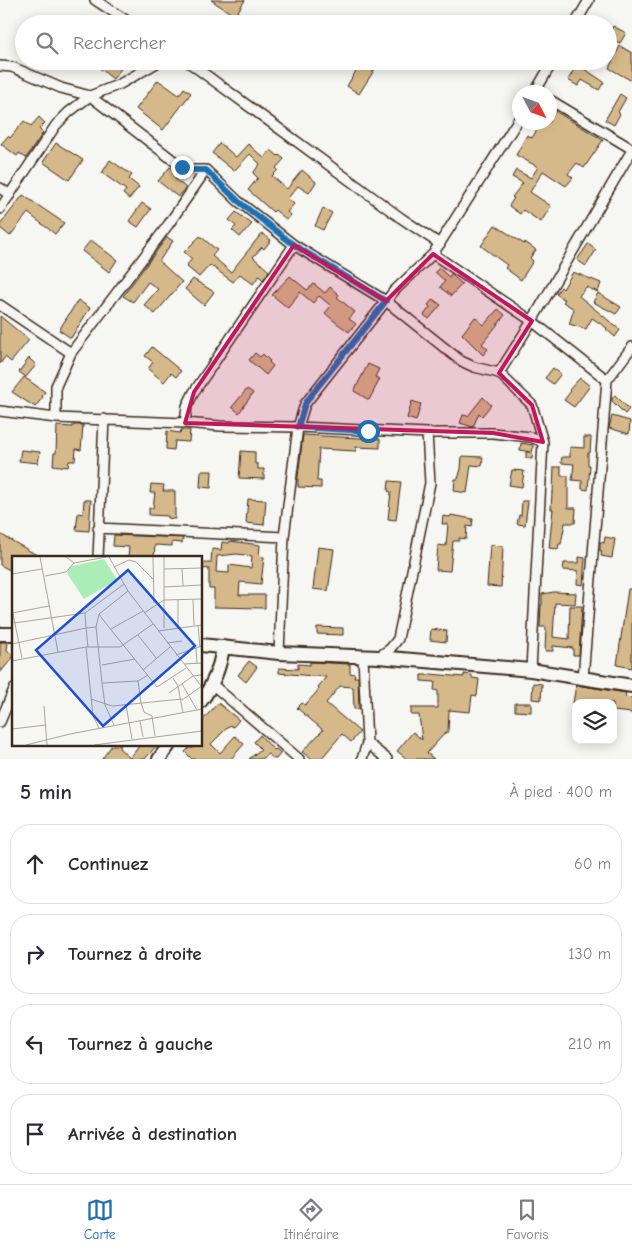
<!DOCTYPE html>
<html lang="fr">
<head>
<meta charset="utf-8">
<style>
	:root { --surface:#fff; --page:#f2f2f3; --text:#2b2b33; --muted:#7c7c81; --line:#e1e1e2; --accent:#1f6fb2 }
	body { margin:0; font-family:"Comic Neue",sans-serif; background:var(--page); color:var(--text) }
	.controls { position:absolute; right:15px; bottom:15px; display:grid; overflow:hidden; border-radius:10px; box-shadow:0 2px 12px #0003 }
	.controls button { width:45px; height:45px; display:grid; place-items:center; padding:0; border:0; border-bottom:1px solid var(--line); background:var(--surface); color:var(--text); font:25px sans-serif }
	.compass { position:absolute; left:512px; top:85px; width:45px; height:45px; border-radius:50%; background:var(--surface); box-shadow:0 2px 12px #0003; rotate:131deg }
	.stop { position:absolute; width:15px; height:15px; margin:-11px; border:4px solid #1f6fb2; border-radius:50%; background:#fff }
	.stop.end { background:#1f6fb2; border-color:#fff; box-shadow:0 1px 5px #0008 }
	.list { margin:0; padding:0; list-style:none }
	h2 { display:flex; justify-content:space-between; align-items:center; height:65px; margin:0; padding:0 20px; font-size:21px }
	h2 small { font-size:16px; font-weight:400; color:var(--muted) }
	.list li { display:grid; grid-template-columns:32px 1fr auto; gap:15px; align-items:center; box-sizing:border-box; height:80px; margin:0 10px 10px; padding:0 10px; border:1px solid var(--line); border-radius:20px }
	.list b { display:block; font-size:19px; white-space:nowrap }
	.list em { font-size:16px; font-style:normal; color:var(--muted) }
	.icon { flex:none; width:28px; height:28px; fill:none; stroke:currentColor; stroke-width:2; stroke-linecap:round; stroke-linejoin:round }
	.map { position:relative; flex:none; width:632px; height:759px; overflow:hidden }
	.search { position:absolute; background:var(--surface); box-shadow:0 2px 12px #0003; left:15px; right:15px; top:15px; height:55px; display:flex; align-items:center; gap:12px; box-sizing:border-box; padding:0 18px; border-radius:28px; color:var(--muted); font-size:19px }
	.sheet { height:425px; background:var(--surface) }
	nav { display:flex; justify-content:space-around; align-items:center; box-sizing:border-box; height:70px; border-top:1px solid var(--line); background:var(--surface); font-size:14px; color:var(--muted) }
	nav a { display:grid; justify-items:center; gap:2px }
	nav .on { color:var(--accent) }
	.map>svg:first-child { display:block }
</style>
</head>
<body>
<div class="map">
<svg width="632" height="759" viewBox="0 0 632 759">
	<rect width="100%" height="100%" fill="#f6f6f2"/>
	<filter id="ink" filterUnits="userSpaceOnUse"><feTurbulence type="fractalNoise" baseFrequency=".02" numOctaves="2"/><feDisplacementMap in="SourceGraphic" scale="10" xChannelSelector="R" yChannelSelector="G"/><feConvolveMatrix kernelMatrix="1 2 1 2 8 2 1 2 1" color-interpolation-filters="sRGB"/></filter>
	<g filter="url(#ink)">
		<!-- building -->
		<path fill="#d6b98a" stroke="#3b2a1e" fill-rule="evenodd" d="M211,0H245L235,16Z
			M613,26L626,33L620,43L608,37Z
			M620,46L632,53V81L609,68Z
			M102,61H127L113,79L97,66Z
			M362,61H380L359,94L347,86Z
			M577,64L604,82L599,90L582,80L578,86L568,80Z
			M158,80L179,95L184,88L191,93L163,130L136,109Z
			M620,94L626,98L618,112L620,114L614,125L605,120Z
			M550,108L603,140L584,168L577,163L568,174L573,178L566,186L543,171L530,192L551,206L541,222L523,210L520,214L509,206L514,198L512,197L523,183L512,177L516,170L531,178L538,167L516,155L527,135L532,138L542,122H550Z
			M39,117L45,123L39,129L43,133L26,158L19,153L17,156L1,144L8,136L10,138L24,121L31,126Z
			M56,143L83,160L69,180L43,162Z
			M220,143L236,157L248,144L264,158L271,150L278,156L279,155L284,159L276,168L278,170L272,176L287,189L302,170L316,182L309,193L298,186L288,198L294,204L287,212L291,215L287,220L275,210L273,212L248,190L258,178L253,173L260,164L250,154L234,171L212,153Z
			M110,160L132,175L129,179L139,187L129,199L123,194L126,190L102,173Z
			M170,167L180,175L175,179L186,188L178,197L158,181Z
			M23,195L64,223L55,234L28,213L10,236L0,228V225Z
			M142,203L151,209L138,227L129,221Z
			M323,208L332,213L323,230L315,226Z
			M236,212L252,224L240,237L232,230L236,226L229,220Z
			M495,225L524,244L525,242L536,250L530,258L533,261L521,280L505,268L507,265L481,246Z
			M262,233L271,240L264,249L262,247L253,257L269,271L263,280L259,276L253,284L240,274L233,282L210,265L199,277L186,266L192,259L184,252L200,236L217,250L212,256L231,272Z
			M167,237L173,241L159,261L182,282L155,314L144,305L158,289L148,282L133,302L123,296Z
			M91,240L117,260L109,272L82,251Z
			M588,244L596,250L586,266L577,260Z
			M439,268L449,277L451,274L462,284L451,296L440,287L445,281L435,272Z
			M573,272L601,283L598,292L586,287L579,296L620,330L615,337L606,329L607,328L592,318L586,329L569,324L574,309L563,302L565,300L556,294L561,287L563,289Z
			M290,276L307,290L314,284L325,293L330,287L339,295L337,297L355,312L349,319L356,324L349,332L334,321L325,313L331,306L319,296L313,303L300,292L288,308L272,295Z
			M193,279L214,292L204,305L185,289Z
			M598,293L621,307L616,314L593,302Z
			M433,299L441,305L429,319L424,315L430,307L428,305Z
			M78,300L90,308L71,338L59,330Z
			M498,309L505,315L482,344L488,349L483,355L462,334L475,317L484,325Z
			M0,316L29,340L11,362L5,357L0,364Z
			M152,347L181,371L176,377L171,373L164,382L148,369L153,362L145,356Z
			M255,353L260,357L263,354L270,361L269,362L273,366L266,375L249,360Z
			M29,358L36,365L26,377L19,372Z
			M368,364L379,369L375,377L380,379L369,400L354,391Z
			M553,368L561,374L553,384L545,378Z
			M24,377L45,392L42,396L43,397L35,407L12,392Z
			M580,378L590,386L574,407L564,400L571,391L569,390Z
			M247,389L253,393L239,413L232,407Z
			M615,395L629,409L625,414L612,401V398Z
			M483,397L491,405L482,416L479,413L473,427L460,423L463,415L468,416Z
			M412,401L421,404L416,421L407,418Z
			M612,416L630,421L629,434L609,428Z
			M73,425H83L81,450L76,449L75,461H69L68,467L53,465L54,453H56L57,426L73,427Z
			M181,430H190L189,442L175,441L174,450L166,449L167,431L180,433Z
			M303,435L380,439V448L356,447V451L319,449L317,481H321V488L298,487V477Z
			M584,437H591L590,453H588V465H590L588,490L582,489V481L572,480L574,464L561,463L562,457H570V447L584,448Z
			M521,443L533,445L532,459L526,458V452H530L520,450Z
			M21,450L40,452L38,463L19,461Z
			M241,451L255,452V464H258V469H264V479L239,478Z
			M462,456L483,457L482,466L471,465L467,493L454,491L455,479H458L461,469Z
			M554,467H561V476H568V508H576L575,523H565L561,544H559L558,549L549,548L553,509H551L552,493H553Z
			M512,470L524,471L522,487L509,485Z
			M201,471H212L211,488L200,487Z
			M389,481L401,482L396,520L388,519L391,492L388,491Z
			M151,484L164,485L163,491H175V519L168,518V516L149,515V508H153L155,493H150Z
			M248,499L266,500L264,525L246,523Z
			M84,500H91L89,531L76,530L78,513L83,514Z
			M522,501H528L525,525L517,524L519,515L521,516Z
			M451,515L473,519L472,527L467,526L466,539L459,538V541H453L450,571L436,570L438,545L446,546L448,524H442L443,516L450,517Z
			M0,534L42,558H14V572L0,565Z
			M114,535L183,538L182,543L172,542V546L155,545L154,558H128L129,547L113,546Z
			M605,537L615,539L612,558L601,556L602,551H600V542L604,543Z
			M230,541L260,545L259,556L264,557L261,584L240,582L239,595H265V608L214,607V589H209V569L201,568V563H211L212,549L221,550L222,542L229,543ZM237,554L252,556L251,568L229,565V573L216,572L217,556Z
			M490,545L503,546L501,587L487,586Z
			M318,547L334,549L328,591L313,589Z
			M579,557L585,558L583,585L577,584L578,571L563,570L564,563H579Z
			M628,589H632V668L617,665Z
			M554,592L576,593L575,604L555,603L553,637L569,639L570,606H582L579,655H573V648L553,646V651H545L546,627H540L541,605H542V594Z
			M317,627L343,628V635L317,634Z
			M431,629L447,631L446,642L430,640Z
			M0,642H8L7,650L14,656L0,673Z
			M249,661L257,667L246,682L238,675Z
			M310,662L350,664V673L355,674L354,677H358L359,709H354L353,687L340,686L326,703L360,732L351,742L342,734L321,759H311L302,752L323,730L297,708L302,703L305,705L316,693L319,688L318,687L326,677L279,673V668L298,669V664L310,665Z
			M430,674L464,677V674L472,675V678L479,679L477,696L472,695L470,712L449,710L448,732H446L427,753L434,759H407L397,751L407,739L413,732L422,740L419,715H411V708H438V691L434,690L435,682L421,681V675H430Z
			M533,683L542,684L541,700L532,699Z
			M576,685L626,693L625,697L632,698V713L613,711V703H573Z
			M218,703L239,720L233,727L230,725L211,744L220,753L235,736L244,744L231,759H192L185,752L190,747L192,749L195,745H201V722Z
			M515,703H531V712L515,711Z
			M260,735L274,750L276,749L281,753L276,759H274L268,754L262,759H249L261,749L254,742Z
			M112,745H121L119,748L130,758L140,745H157L145,759H102Z"/>
		<g fill="none" stroke-linecap="round" stroke-linejoin="round">
			<defs>
				<path id="street" d="M95,0L132,24
					M575,24L589,0
					M187,61L401,218L440,244
					M0,66L12,67L61,88L90,96L182,167L189,170H206L238,201L294,245L386,301L461,361L474,367L499,373L532,405L543,442
					M535,92L553,61
					M550,100L632,149
					M0,188L10,195
					M0,209L56,125L69,112L90,96L120,84L160,61
					M433,254L532,321L499,373
					M0,305L71,353
					M607,380L532,321L632,150
					M0,411L56,418L185,423L220,426L298,427L427,433H493L531,437L543,442L531,670
					M56,418V386L71,353L168,225L206,170
					M185,423L187,406L194,392L294,245
					M98,528L284,537
					M98,558L104,419
					M279,653L284,537L298,427L305,404L394,291L433,254L520,117
					M378,657L390,649L398,639L430,483L427,433
					M583,678L607,380L632,347
					M213,685L299,759
					M0,722L14,689
					M367,743L387,759
					M362,759L367,743L363,657"/>
				<path id="secondary" d="M0,634H14
					M201,645L279,653L378,657L531,670L632,686
					M201,701C214,684 220,668 223,647
					M159,759L169,745"/>
			</defs>
			<!-- street casing -->
			<use href="#street" stroke="#3b2a1e" stroke-width="12"/>
			<!-- secondary casing -->
			<use href="#secondary" stroke="#3b2a1e" stroke-width="16"/>
			<!-- street -->
			<use href="#street" stroke="#f6f6f2" stroke-width="9"/>
			<!-- secondary -->
			<use href="#secondary" stroke="#f6f6f2" stroke-width="12"/>
		</g>
	</g>
	<g fill="none" stroke-linecap="round" stroke-linejoin="round" filter="url(#ink)">
		<!-- route -->
		<path stroke="#1f6fb2" stroke-width="6" d="M182,167L189,170H206L238,201L294,245L386,301L309,398L305,404L298,427L368,431"/>
	</g>
	<!-- marked area -->
	<path fill="#c2185b" fill-opacity="0.2" stroke="#c2185b" stroke-width="4" stroke-linejoin="round" d="M294,245L386,301L433,254L532,321L499,373L532,405L543,442L493,433L185,423L194,392Z"/>
	<!-- overview -->
	<g transform="translate(12 556)">
		<rect width="190" height="190" fill="#f6f6f2"/>
		<path d="M92,3L105,24L72,43L55,17L57,11Z" fill="#aaedb7"/>
		<path fill="none" stroke="#aba49d" stroke-width="1" d="M28,1L46,96M54,1L62,7L94,1M97,1L116,35L190,131M141,1L142,47M102,11L117,4L124,6L141,23M170,12L171,30M152,13L190,12M0,18L30,13M33,20L54,16L62,7M152,31L190,29M116,35L87,58L92,65L145,131L174,112M181,44L182,69M0,53L10,102M0,57L37,50M132,57L152,44L190,43M87,58L84,71L90,127L93,149L102,169M2,67L73,57L112,28M186,69L188,91M166,71V44M152,72V1M99,73L131,55M146,75L190,69M126,79L145,103M155,87L170,85M0,88L74,72L73,57M74,91L81,160L87,172M76,91L74,72L84,71M184,92L185,108M164,99L190,90M0,105L74,91H108L141,68M172,108L190,107M90,109L123,103M131,114L158,91M161,122L166,130L171,157M126,125L129,147L132,156L140,160L143,180M90,127L126,125L136,119M170,128L185,154M157,137L181,120L190,119M79,143L100,150L170,143M170,144L190,130M114,149L120,183M32,150L35,189M128,165L131,181M0,173L34,169M14,189L58,178L190,153M82,189L190,175"/>
		<path fill="#1d4ed8" fill-opacity="0.15" stroke="#1d4ed8" stroke-width="2.5" d="M116,14L183,90L91,170L24,94Z"/>
		<rect width="190" height="190" fill="none" stroke="#3b2a1e" stroke-width="2.5"/>
	</g>
</svg>
<div class="controls">
<button><svg class="icon" aria-label="layers" viewBox="0 0 24 24"><path d="M12 4l9 5-9 5-9-5zM3 14l9 5 9-5"/></svg></button>
</div>
<svg class="compass" viewBox="-18 -18 36 36"><path d="M0-13l5 13h-10z" fill="#e53935"/><path d="M0 13l5-13h-10z" fill="#7c7c81"/></svg>
<div class="stop" style="left:368px;top:431px"></div>
<div class="stop end" style="left:182px;top:167px"></div>
<div class="search"><svg class="icon" aria-label="search" viewBox="0 0 24 24"><circle cx="10" cy="10" r="6"/><path d="M15 15l6 6"/></svg>Rechercher</div>
</div>
<section class="sheet">
<h2>5 min<small>À pied · 400 m</small></h2>
<ul class="list">
<li><svg class="icon" aria-label="ahead" viewBox="0 0 24 24"><path d="M12 20V5M6 11l6-6 6 6"/></svg><div><b>Continuez</b></div><em>60 m</em></li>
<li><svg class="icon" aria-label="right" viewBox="0 0 24 24"><path d="M7 20v-9h11M14 6l5 5-5 5"/></svg><div><b>Tournez à droite</b></div><em>130 m</em></li>
<li><svg class="icon" aria-label="left" viewBox="0 0 24 24"><path d="M17 20v-9H6M10 6l-5 5 5 5"/></svg><div><b>Tournez à gauche</b></div><em>210 m</em></li>
<li><svg class="icon" aria-label="arrive" viewBox="0 0 24 24"><path d="M6 21V4h12l-3 4 3 4H6"/></svg><div><b>Arrivée à destination</b></div></li>
</ul>
</section>
<nav>
<a class="on"><svg class="icon" aria-label="map" viewBox="0 0 24 24"><path d="M3 6l6-2 6 2 6-2v14l-6 2-6-2-6 2zM9 4v14M15 6v14"/></svg>Carte</a>
<a><svg class="icon" aria-label="directions" viewBox="0 0 24 24"><path d="M12 3l9 9-9 9-9-9zM9 14v-3h6M13 9l2 2-2 2"/></svg>Itinéraire</a>
<a><svg class="icon" aria-label="saved" viewBox="0 0 24 24"><path d="M7 4h10v16l-5-4-5 4z"/></svg>Favoris</a>
</nav>
</body>
</html>
